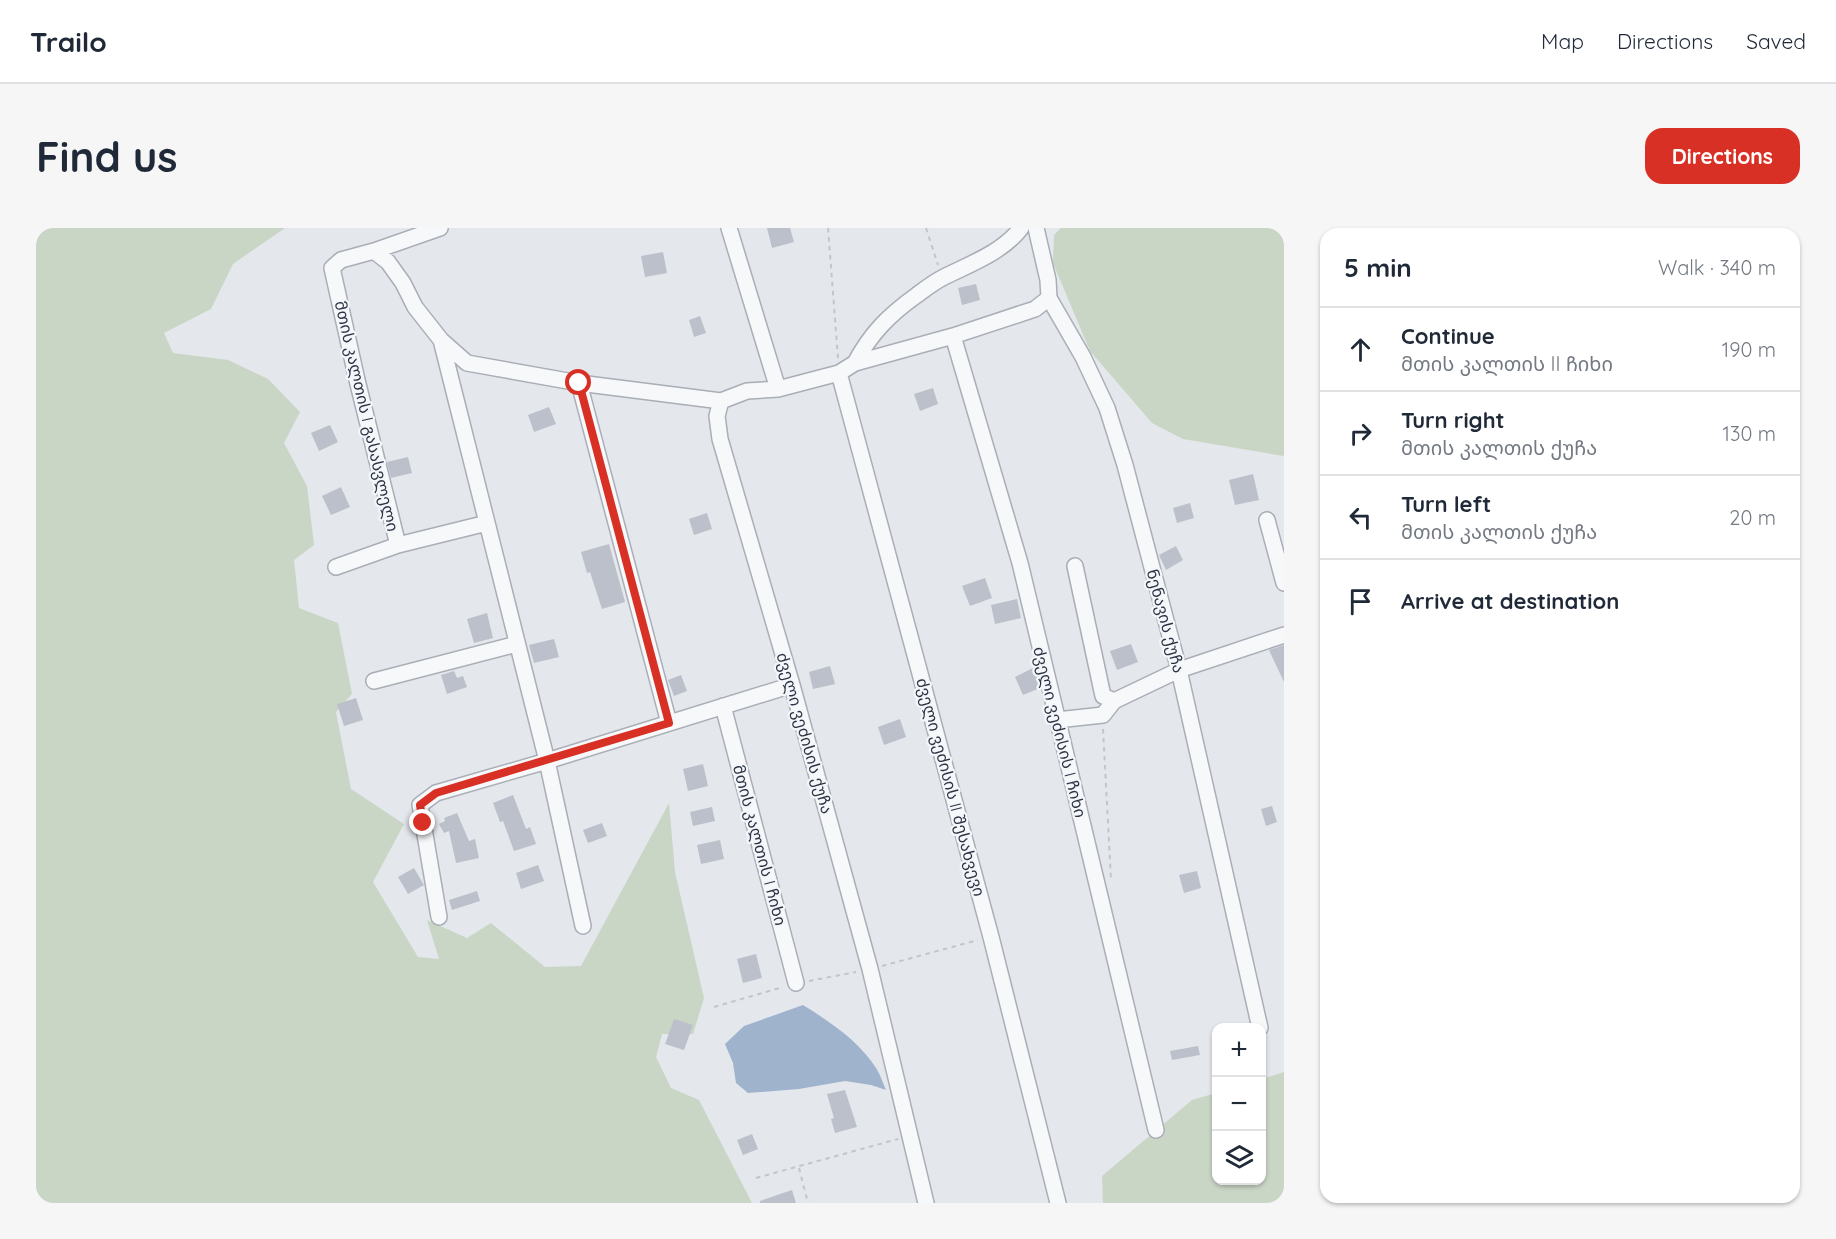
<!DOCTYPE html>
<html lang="en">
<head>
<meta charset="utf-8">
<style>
	:root { --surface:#fff; --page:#f6f6f7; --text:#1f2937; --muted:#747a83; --line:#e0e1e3; --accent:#d93025 }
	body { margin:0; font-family:Quicksand,"Noto Sans Georgian",sans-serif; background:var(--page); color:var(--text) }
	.controls { position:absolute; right:18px; bottom:18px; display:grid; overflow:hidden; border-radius:12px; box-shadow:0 2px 4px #0004 }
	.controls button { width:54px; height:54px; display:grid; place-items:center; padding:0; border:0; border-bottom:2px solid var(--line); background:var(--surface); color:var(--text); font:30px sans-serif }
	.stop { position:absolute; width:18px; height:18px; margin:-14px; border:4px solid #d93025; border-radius:50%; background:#fff }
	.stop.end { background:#d93025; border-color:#fff; box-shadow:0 2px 6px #0008 }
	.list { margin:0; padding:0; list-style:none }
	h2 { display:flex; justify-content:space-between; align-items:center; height:78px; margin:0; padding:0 24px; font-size:26px }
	h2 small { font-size:20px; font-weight:400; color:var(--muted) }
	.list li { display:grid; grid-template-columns:39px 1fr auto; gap:18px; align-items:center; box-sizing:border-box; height:84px; padding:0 24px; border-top:2px solid var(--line) }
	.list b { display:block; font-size:22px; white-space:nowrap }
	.list p { margin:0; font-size:20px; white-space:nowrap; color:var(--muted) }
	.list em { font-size:20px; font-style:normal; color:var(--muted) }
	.icon { flex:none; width:33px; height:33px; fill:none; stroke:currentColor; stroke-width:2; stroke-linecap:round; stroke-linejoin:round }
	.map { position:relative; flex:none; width:1248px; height:975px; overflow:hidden; border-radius:18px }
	header { display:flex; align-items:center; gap:36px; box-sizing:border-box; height:84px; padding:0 30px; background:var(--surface); border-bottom:2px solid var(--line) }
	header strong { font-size:28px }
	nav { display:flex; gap:33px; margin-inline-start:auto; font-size:21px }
	.intro { display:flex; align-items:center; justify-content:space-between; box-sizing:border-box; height:144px; padding:0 36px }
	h1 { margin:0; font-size:42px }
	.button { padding:15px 27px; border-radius:18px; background:var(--accent); color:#fff; font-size:21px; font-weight:700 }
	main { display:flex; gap:36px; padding:0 36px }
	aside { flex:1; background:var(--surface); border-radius:18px; box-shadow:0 2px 4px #0004 }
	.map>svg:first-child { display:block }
</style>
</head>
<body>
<header>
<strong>Trailo</strong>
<nav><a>Map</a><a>Directions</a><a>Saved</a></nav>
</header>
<div class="intro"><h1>Find us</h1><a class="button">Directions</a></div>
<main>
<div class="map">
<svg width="1248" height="975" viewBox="0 0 1248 975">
	<rect width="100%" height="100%" fill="#e4e7ec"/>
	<!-- green -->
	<path fill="#c9d6c5" d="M0,0H249L197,36L175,81L128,105L137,125L192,132L232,151L264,184L248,215L271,258L278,317L258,332L263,380L302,395L316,466L300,484L315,561L368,596L337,654L382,729L403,731L391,692L431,710L455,695L509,739L545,738L633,575L639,644L668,770L657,806H626L620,829L635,860L663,872L716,975H0Z
		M1025,0H1248V228L1147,211L1116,195L1054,123L1017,35L1018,7Z
		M1248,844V975H1067L1066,948L1156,872L1180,865V952H1226V851Z"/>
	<!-- water -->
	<path fill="#9fb4cc" d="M767,777C794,794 823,813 840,840C844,846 847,855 850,862L835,857L809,853L763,861L712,865L700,855L697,835L689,816L708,798Z"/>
	<!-- building -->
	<path fill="#bbc0ca" d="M731,0H754L758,14L736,20Z
		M627,24L631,45L609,49L605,28Z
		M940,56L944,72L926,77L922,60Z
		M664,88L670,105L658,109L653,92Z
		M897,160L902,176L884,183L878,166Z
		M513,179L520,196L498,204L492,187Z
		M294,197L302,214L283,223L275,205Z
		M372,229L376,245L355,250L351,234Z
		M1217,246L1223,272L1199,277L1193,252Z
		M305,259L314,279L295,287L286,268Z
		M1154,275L1158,290L1141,295L1137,280Z
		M671,285L676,301L658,307L653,291Z
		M573,316L589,374L566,381L554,344L551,345L545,324Z
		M1140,318L1147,332L1130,342L1123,327Z
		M949,350L956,370L934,378L926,358Z
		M981,371L985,390L959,396L955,377Z
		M451,385L457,410L438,415L431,391Z
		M518,411L523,429L498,435L493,417Z
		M1095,416L1102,434L1081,442L1074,423Z
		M1248,417V454L1233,422Z
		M794,438L799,456L777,461L773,444Z
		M999,439L1004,460L987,467L979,449Z
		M418,443L421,450L427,448L431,459L411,466L405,447Z
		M645,447L651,463L638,468L632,452Z
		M320,470L327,492L308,498L301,476Z
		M864,491L870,509L848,517L842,499Z
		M667,536L672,558L652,563L647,541Z
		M477,567L490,601L494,599L500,616L478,623L467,593L464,594L457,575Z
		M1236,578L1241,594L1230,598L1225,581Z
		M676,579L679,593L657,598L654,584Z
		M421,585L433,613L439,611L443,630L420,635L413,603L408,605L403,596L409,593L408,590Z
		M566,595L571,608L552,615L547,602Z
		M684,612L688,631L665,636L661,617Z
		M502,637L508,653L485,661L480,645Z
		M378,640L388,657L372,666L362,649Z
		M1161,643L1165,660L1148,665L1143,647Z
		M441,663L444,673L416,682L413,672Z
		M720,726L726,750L707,755L701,731Z
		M638,791L657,797L648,822L629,816Z
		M1162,818L1164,827L1136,832L1134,823Z
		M809,862L821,899L799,905L795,891L798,890L791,866Z
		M716,906L722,921L707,927L701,912Z
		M756,962L760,975H724V973Z"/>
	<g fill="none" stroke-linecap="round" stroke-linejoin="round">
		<defs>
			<path id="minor" d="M693,0L742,161
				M1000,0L1012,52L1013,70L1047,129L1071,180L1089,237L1143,442L1224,800
				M338,23L404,0
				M917,108L984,335L1120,902
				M405,112L511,533L547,698
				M819,135C835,105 853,87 881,67C889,61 898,54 908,49C934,36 967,24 985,0
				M803,145L955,709L1022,975
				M543,155L633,495
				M1231,292L1248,355
				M362,317L321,152L296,40L305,32L338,23L352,34L367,55L379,79L405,112L431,135L543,155L685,173
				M1039,338L1067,468L1078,473
				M300,339L362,317L451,295
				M338,453L481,416
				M687,478L760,755
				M1021,492L1067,487L1078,473L1143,442L1248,407
				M403,689L384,577L400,565L511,533L756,457
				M890,975L834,741L756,457L684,211L681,188L685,173L711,163L742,161L803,145L819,135L917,108L999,81L1013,70"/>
		</defs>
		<!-- minor casing -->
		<use href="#minor" stroke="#a9aeb7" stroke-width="18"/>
		<!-- path -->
		<path stroke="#c2c5cb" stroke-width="2" stroke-dasharray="4.5 4.5" stroke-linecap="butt" d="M792,0L802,130
			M890,0L902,37
			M1067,501L1075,651
			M846,738L942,712
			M773,753L820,744
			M678,779L747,759
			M763,940L772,975
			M720,950L862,911"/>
		<!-- minor -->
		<use href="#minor" stroke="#f7f8fa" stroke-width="15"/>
	</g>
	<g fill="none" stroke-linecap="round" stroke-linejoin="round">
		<!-- route -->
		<path stroke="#d93025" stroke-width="8" d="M387,595L384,577L400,565L633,495L543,155"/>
	</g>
	<g text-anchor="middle" stroke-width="4.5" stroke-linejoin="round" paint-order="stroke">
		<!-- street labels -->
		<g font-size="16" fill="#2b3445" stroke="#f4f6f9">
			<text transform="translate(331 188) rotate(77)" y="6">მთის კალთის I გასასვლელი</text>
			<text transform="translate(1130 393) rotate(75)" y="6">ნენავის ქუჩა</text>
			<text transform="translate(1024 504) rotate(76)" y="6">ძველი ვეძისის I ჩიხი</text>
			<text transform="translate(769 505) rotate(74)" y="6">ძველი ვეძისის ქუჩა</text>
			<text transform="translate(915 559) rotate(75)" y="6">ძველი ვეძისის II შესახვევი</text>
			<text transform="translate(724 617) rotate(75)" y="6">მთის კალთის I ჩიხი</text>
		</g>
	</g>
</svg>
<div class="controls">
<button>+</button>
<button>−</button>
<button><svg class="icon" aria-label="layers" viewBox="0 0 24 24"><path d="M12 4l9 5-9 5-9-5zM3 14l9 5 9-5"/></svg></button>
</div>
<div class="stop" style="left:543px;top:155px"></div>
<div class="stop end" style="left:387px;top:595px"></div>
</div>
<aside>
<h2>5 min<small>Walk · 340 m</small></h2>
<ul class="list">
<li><svg class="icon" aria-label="ahead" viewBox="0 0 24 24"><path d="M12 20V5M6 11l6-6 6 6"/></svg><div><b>Continue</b><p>მთის კალთის II ჩიხი</p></div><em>190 m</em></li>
<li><svg class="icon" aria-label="right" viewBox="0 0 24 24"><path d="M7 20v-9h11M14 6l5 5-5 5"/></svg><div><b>Turn right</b><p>მთის კალთის ქუჩა</p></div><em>130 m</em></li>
<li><svg class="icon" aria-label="left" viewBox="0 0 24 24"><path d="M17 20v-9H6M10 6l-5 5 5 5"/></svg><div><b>Turn left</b><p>მთის კალთის ქუჩა</p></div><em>20 m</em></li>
<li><svg class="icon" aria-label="arrive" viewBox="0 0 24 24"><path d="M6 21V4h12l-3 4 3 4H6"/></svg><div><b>Arrive at destination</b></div></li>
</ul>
</aside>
</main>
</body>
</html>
